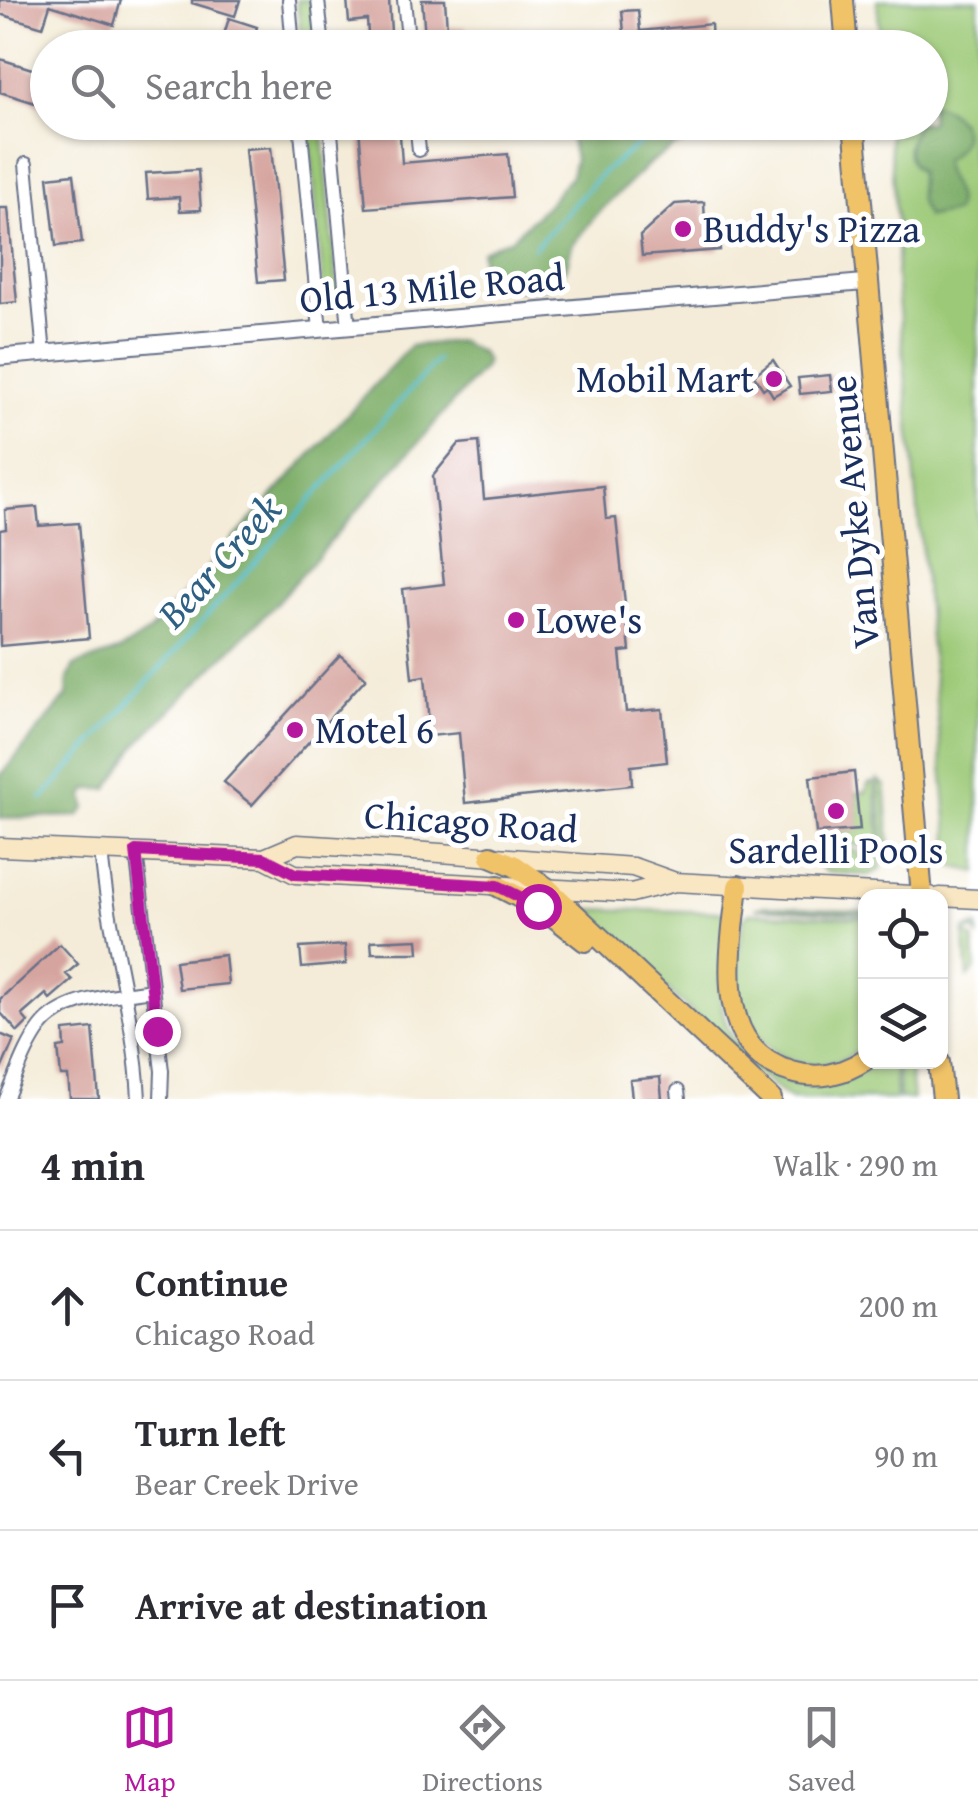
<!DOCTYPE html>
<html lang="en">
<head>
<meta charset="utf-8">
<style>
	:root { --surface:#fff; --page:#f2f2f3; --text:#2b2b33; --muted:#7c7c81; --line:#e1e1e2; --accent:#b5179e }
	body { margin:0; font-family:"Gentium Book Plus",serif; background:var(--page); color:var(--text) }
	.controls { position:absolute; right:30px; bottom:30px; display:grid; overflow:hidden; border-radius:20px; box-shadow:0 2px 8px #0004 }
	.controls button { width:90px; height:90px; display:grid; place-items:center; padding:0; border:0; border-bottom:2px solid var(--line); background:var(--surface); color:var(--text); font:50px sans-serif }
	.stop { position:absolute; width:30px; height:30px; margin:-22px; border:8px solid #b5179e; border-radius:50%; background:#fff }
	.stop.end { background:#b5179e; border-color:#fff; box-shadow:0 2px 10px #0008 }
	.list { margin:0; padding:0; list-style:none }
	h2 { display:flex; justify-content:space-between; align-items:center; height:130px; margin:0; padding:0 40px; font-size:42px }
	h2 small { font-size:32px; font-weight:400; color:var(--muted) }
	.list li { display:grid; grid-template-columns:65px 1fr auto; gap:30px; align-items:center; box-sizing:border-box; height:150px; padding:0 40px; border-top:2px solid var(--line) }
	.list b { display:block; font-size:38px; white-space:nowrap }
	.list p { margin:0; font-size:32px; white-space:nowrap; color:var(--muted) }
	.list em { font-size:32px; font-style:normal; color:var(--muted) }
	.icon { flex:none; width:55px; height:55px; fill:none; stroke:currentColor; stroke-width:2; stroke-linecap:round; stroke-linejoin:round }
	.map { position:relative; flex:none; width:978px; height:1099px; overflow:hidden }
	.search { position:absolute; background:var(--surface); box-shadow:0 2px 8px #0004; left:30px; right:30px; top:30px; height:110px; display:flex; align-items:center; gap:25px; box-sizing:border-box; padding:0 35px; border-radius:55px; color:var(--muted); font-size:38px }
	.sheet { height:580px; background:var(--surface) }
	nav { display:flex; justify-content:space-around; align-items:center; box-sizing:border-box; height:140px; border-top:2px solid var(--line); background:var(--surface); font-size:28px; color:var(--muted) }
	nav a { display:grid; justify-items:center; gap:5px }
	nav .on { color:var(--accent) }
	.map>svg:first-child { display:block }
</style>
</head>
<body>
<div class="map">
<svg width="978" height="1099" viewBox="0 0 978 1099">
	<rect width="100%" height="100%" fill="#fff"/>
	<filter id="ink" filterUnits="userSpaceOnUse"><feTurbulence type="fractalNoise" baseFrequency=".01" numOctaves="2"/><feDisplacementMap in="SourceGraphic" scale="20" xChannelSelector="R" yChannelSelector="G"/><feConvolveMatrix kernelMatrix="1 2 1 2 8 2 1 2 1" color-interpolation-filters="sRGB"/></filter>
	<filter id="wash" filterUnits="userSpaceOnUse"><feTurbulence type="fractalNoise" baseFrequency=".0048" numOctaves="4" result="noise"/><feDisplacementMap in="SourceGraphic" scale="40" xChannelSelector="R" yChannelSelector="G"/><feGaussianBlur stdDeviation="2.25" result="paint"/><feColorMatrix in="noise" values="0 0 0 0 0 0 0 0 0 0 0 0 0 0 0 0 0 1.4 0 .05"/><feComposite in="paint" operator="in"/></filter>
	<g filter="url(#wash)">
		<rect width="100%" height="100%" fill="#f4ecd8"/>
		<!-- green -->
		<path fill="#9cc977" stroke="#5c7c6a" stroke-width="2.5" d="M297,0H311L315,47H302Z
			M877,0H978V100L970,139L976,194L978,300V872L954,867L951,861L896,277L898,242L888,123L930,122V48L881,47Z
			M313,131H319L323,136L338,296L332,303L324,297L310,137Z
			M878,780L885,785L890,845L884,846Z
			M875,782L881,846L818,844L817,833L859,829L856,793L866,792L868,784Z
			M865,848L881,849V870L868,875L826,872L819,865L817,850L858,851V856H864Z
			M765,906L865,912V915L755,908Z
			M582,909L726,912C724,943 718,975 722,1006C727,1053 775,1089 822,1086C849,1084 868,1062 894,1062L896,1099H790L756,1073Z
			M749,913L865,918V1046C811,1090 741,1050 737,983C736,963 741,940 743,920Z
			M978,926V936L973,929L966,935L973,939L976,969L968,977L964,930Z
			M897,1062H909L913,1099H899Z"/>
		<!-- forest -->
		<path fill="#7dad68" stroke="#4c6e63" stroke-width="2.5" d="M931,103C963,112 978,139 944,160C942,181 963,189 955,212L927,217L919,200V172C900,156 909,141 917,123L930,122Z
			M577,122H779V123L717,131L676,146L650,163L598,213L572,245L566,269L558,281L547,287L515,290L510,277L492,273L481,265L482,251L512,238L547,205L571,175L575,159L569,133Z
			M458,341L481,353L486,361L484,367L270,610L138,743L108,789H88L84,795L86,808L79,816L0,818V776L67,696L68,678L74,666L121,650L149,632L410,346Z"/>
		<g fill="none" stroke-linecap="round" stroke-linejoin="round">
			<!-- stream -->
			<path stroke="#4fbcc9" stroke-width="4" d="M534,248L603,172L667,122
				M42,799L437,360"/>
		</g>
		<g id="blocks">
			<!-- building -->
			<path fill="#d6a49f" d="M0,0H121L114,25L50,5L43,27L0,14Z
				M192,0H240L235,16L192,3Z
				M347,0H389L392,48H369L367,20L349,22Z
				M422,0H445L447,28L466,27L468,48H426Z
				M638,10L640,31L711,24L712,48H565L564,40L624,33L622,11Z
				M229,18L257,27L251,48H220Z
				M0,59L48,74V107L0,92Z
				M376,122H399L402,163L508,154L512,197L366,208L359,128L376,127Z
				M432,122H475V135L433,138Z
				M271,147L284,280L258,282L245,149Z
				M198,170L201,210L180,211L179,197L148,199L146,173Z
				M74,174L82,243L56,246L48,177Z
				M704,202L705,223L718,222L720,250L642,256L640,236L675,204Z
				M0,208H8L17,302L0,304Z
				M773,360L790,386L773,396L767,386L763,389L754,375Z
				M830,375L832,391L800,394L798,378Z
				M479,442L484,499L603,486L606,519L616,518L630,651L620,652L626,712L662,709L667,762L631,766L632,785L465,803L459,733L430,736L425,676L412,678L403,589L444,584L433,476L459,444Z
				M37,507L39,526L79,523L89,638L0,646V530L6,529L5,510Z
				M340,655L366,678L252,805L224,782Z
				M854,772L860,830L816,833L810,777Z
				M418,939L419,953H372L371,941Z
				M60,944L78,964L66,974L72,980L50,999L46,994L22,1015L28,1022L18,1032L0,1012V999Z
				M345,945L346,964L302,968L300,948Z
				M225,955L228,984L179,989L175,961Z
				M93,1028L99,1099H70L68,1076H61L58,1048L65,1047L64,1031Z
				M0,1034L14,1040L0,1072Z
				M660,1077L662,1099H632L630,1080Z"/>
		</g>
	</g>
	<g filter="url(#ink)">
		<use href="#blocks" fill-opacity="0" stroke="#677189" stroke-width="2.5"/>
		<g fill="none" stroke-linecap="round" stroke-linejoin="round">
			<defs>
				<path id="minor" d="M289,0L293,48
					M318,0L323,48
					M404,0L409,48
					M300,122L320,330
					M330,122L349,328
					M416,122L419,150
					M26,164L44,354
					M101,850C108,934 135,1015 139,1099
					M136,851L162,1071L161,1099
					M678,1091L679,1099
					M6,1099C17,1075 25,1048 41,1027C65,996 116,996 152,990"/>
				<path id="tertiary" d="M0,357L870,282"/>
				<path id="secondary" d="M0,847L264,858L295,874L631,893L675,882L930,896
					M264,858L297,844L413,851L633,867L675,882
					M940,897L978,899"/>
				<path id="primary" d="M843,0L847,48
					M854,122L922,896
					M491,856L515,866L548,889L771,1099
					M498,886L548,912L585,941
					M738,886C731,950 710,1049 792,1072C818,1080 844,1074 866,1059
					M939,1062L943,1099"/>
			</defs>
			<!-- minor casing -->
			<use href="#minor" stroke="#677189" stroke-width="16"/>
			<!-- tertiary casing -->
			<use href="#tertiary" stroke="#677189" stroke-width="19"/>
			<!-- secondary casing -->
			<use href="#secondary" stroke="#677189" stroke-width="21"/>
			<!-- primary casing -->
			<use href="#primary" stroke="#677189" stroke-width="24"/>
			<!-- minor -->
			<use href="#minor" stroke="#fff" stroke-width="12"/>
			<!-- tertiary -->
			<use href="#tertiary" stroke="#fff" stroke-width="15"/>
			<!-- secondary -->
			<use href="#secondary" stroke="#f9e7c3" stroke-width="18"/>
			<!-- primary -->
			<use href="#primary" stroke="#f1c369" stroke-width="20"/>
		</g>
	</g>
	<g fill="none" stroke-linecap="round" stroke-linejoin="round" filter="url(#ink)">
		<!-- route -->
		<path stroke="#b5179e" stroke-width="12" d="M157,1031L136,851L264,858L295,874L498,886L538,906"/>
	</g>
	<!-- markers -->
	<g fill="#b5179e" stroke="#fff" stroke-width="4">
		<circle cx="683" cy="229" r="10"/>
		<circle cx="774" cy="379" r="10"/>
		<circle cx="516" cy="620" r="10"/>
		<circle cx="295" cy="730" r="10"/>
		<circle cx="836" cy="811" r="10"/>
	</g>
	<g text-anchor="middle" stroke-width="10" stroke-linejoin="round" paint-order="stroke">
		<!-- poi labels -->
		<g font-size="38" fill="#1b2f5e" stroke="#fff" text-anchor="start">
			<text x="703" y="242">Buddy's Pizza</text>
			<text x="754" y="392" text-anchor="end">Mobil Mart</text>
			<text x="536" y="633">Lowe's</text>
			<text x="315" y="743">Motel 6</text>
			<text x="836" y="863" text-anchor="middle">Sardelli Pools</text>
		</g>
		<!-- street labels -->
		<g font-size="38" fill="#1b2f5e" stroke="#fff">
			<text transform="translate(432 288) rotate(-5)" y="13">Old 13 Mile Road</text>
			<text transform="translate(854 512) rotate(-95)" y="13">Van Dyke Avenue</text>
			<text transform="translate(471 822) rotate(4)" y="13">Chicago Road</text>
		</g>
		<!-- water labels -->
		<g font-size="40" font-style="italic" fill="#2d6083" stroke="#fff">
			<text transform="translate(219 561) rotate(-48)" y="14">Bear Creek</text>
		</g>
	</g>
</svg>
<div class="controls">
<button><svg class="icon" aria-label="locate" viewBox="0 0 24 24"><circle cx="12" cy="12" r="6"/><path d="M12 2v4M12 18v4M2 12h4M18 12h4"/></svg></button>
<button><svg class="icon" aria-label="layers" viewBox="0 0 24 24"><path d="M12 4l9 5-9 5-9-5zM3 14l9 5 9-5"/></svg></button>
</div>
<div class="stop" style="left:538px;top:906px"></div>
<div class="stop end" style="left:157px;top:1031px"></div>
<div class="search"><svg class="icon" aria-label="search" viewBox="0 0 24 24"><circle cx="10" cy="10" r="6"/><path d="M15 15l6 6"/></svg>Search here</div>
</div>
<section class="sheet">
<h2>4 min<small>Walk · 290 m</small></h2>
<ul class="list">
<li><svg class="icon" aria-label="ahead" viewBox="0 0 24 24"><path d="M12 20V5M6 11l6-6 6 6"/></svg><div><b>Continue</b><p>Chicago Road</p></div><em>200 m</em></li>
<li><svg class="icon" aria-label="left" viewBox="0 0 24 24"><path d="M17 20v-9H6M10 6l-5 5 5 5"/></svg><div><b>Turn left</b><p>Bear Creek Drive</p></div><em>90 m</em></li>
<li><svg class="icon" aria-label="arrive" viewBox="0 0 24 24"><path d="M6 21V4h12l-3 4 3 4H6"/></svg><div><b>Arrive at destination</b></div></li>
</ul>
</section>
<nav>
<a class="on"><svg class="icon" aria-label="map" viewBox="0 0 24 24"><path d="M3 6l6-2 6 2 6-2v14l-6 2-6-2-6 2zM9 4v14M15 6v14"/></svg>Map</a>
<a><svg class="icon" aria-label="directions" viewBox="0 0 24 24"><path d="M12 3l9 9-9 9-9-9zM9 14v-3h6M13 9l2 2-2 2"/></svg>Directions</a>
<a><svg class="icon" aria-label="saved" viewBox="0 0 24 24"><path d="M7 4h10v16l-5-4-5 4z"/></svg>Saved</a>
</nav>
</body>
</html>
